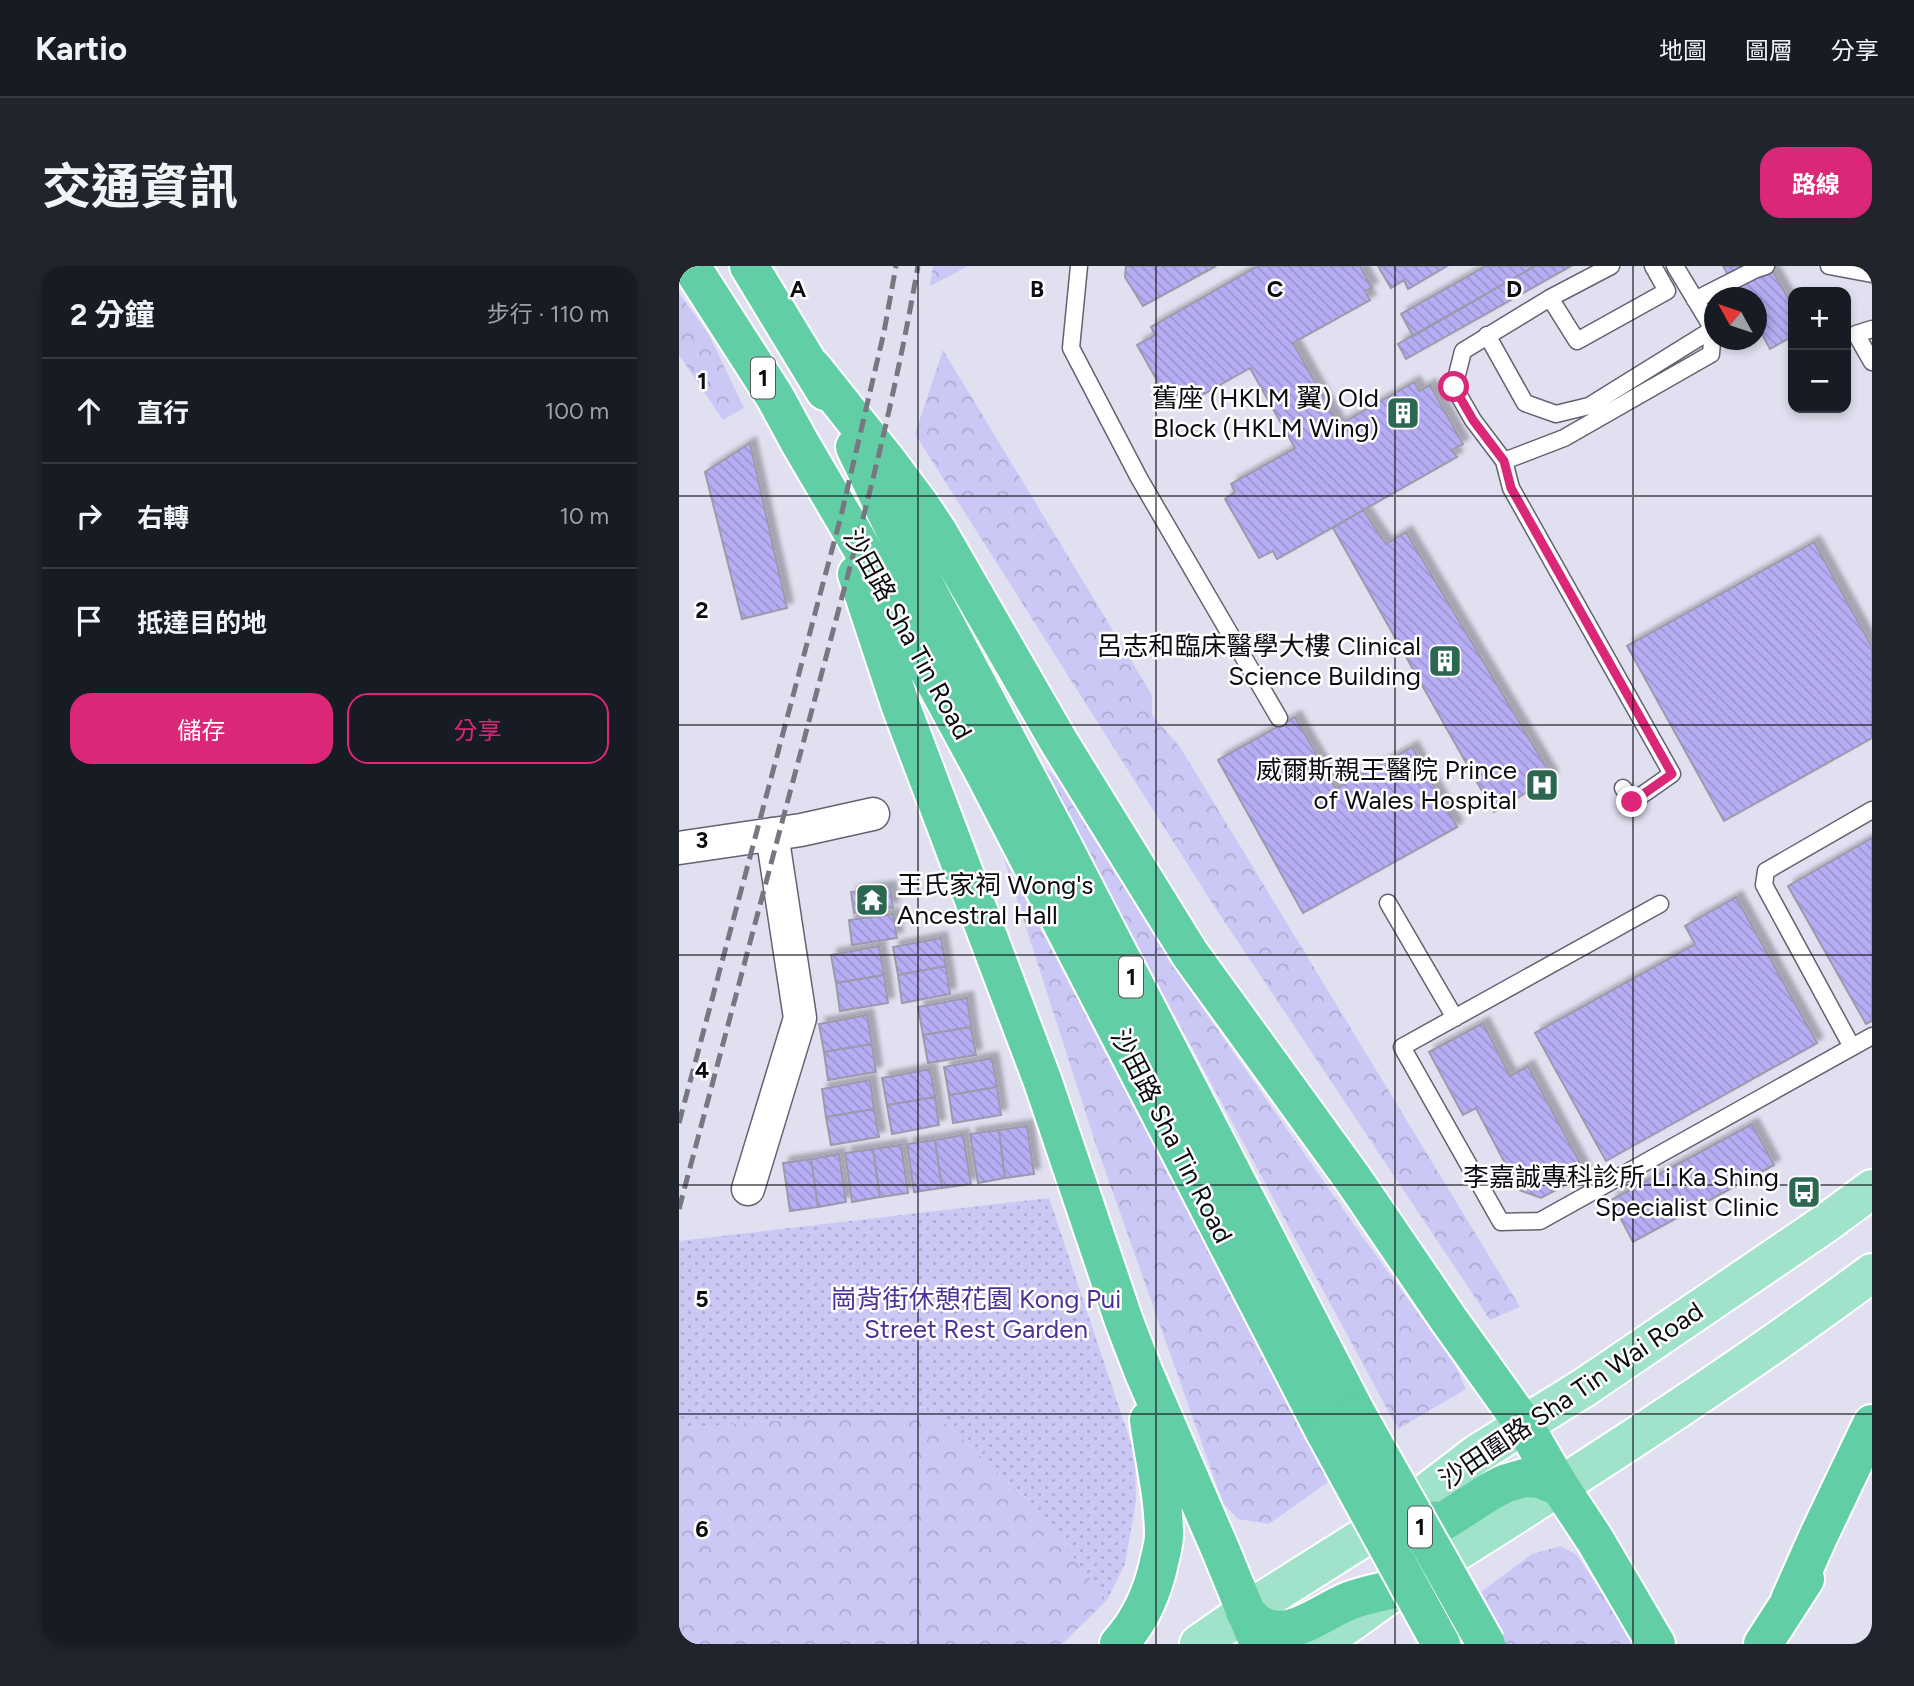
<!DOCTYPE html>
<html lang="zh-TW">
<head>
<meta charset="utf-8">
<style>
	:root { --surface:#171b24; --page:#20242c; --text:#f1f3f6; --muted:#9ea1a6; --line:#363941; --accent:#db2777 }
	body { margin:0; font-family:Figtree,"Noto Sans TC",sans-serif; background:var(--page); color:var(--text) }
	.controls { position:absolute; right:21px; top:21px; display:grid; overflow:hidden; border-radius:14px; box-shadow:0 4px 10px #0003 }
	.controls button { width:63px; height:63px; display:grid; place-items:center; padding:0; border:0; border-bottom:2px solid var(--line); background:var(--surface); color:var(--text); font:35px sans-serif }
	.compass { position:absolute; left:1025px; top:21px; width:63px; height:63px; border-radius:50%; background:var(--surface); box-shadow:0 4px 10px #0003; rotate:310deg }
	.stop { position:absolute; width:21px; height:21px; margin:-16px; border:5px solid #db2777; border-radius:50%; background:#fff }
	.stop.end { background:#db2777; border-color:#fff; box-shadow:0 2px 7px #0008 }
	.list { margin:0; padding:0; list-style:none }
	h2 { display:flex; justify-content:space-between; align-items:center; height:91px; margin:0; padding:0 28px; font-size:30px }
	h2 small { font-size:23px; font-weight:400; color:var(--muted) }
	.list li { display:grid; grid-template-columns:46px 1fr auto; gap:21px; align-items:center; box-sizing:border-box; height:105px; padding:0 28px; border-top:2px solid var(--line) }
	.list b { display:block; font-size:26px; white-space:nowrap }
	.list em { font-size:23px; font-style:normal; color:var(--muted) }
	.actions { display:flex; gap:14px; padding:21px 28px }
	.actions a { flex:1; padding:16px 0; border:2px solid var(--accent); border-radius:21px; text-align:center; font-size:24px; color:var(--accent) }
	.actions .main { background:var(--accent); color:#fff }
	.icon { flex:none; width:38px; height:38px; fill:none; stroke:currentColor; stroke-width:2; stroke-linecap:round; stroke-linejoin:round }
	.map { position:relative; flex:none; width:1193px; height:1378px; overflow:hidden; border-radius:21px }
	header { display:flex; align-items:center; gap:42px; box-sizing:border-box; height:98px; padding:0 35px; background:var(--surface); border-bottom:2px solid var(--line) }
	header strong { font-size:33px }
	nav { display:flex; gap:38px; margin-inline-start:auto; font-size:24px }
	.intro { display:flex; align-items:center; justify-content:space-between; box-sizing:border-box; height:168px; padding:0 42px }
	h1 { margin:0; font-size:49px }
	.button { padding:18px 32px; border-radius:21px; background:var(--accent); color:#fff; font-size:24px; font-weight:700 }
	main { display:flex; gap:42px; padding:0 42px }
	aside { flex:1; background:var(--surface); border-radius:21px; box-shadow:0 4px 10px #0003 }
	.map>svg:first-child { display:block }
</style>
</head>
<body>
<header>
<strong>Kartio</strong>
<nav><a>地圖</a><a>圖層</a><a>分享</a></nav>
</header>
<div class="intro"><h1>交通資訊</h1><a class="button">路線</a></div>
<main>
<aside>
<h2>2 分鐘<small>步行 · 110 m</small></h2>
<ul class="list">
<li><svg class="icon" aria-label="ahead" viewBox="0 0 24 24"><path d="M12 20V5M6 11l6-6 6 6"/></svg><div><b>直行</b></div><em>100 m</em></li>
<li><svg class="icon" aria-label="right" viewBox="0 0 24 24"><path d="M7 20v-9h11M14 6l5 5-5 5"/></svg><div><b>右轉</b></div><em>10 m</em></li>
<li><svg class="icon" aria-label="arrive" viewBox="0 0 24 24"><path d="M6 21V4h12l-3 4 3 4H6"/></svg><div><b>抵達目的地</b></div></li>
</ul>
<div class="actions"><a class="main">儲存</a><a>分享</a></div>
</aside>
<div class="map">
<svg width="1193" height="1378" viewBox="0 0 1193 1378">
	<defs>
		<pattern id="forest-crowns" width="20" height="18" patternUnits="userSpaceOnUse" patternTransform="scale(1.75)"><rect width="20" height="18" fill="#ccc8f6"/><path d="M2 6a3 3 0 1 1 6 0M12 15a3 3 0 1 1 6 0" fill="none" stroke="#aeaad2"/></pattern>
		<pattern id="park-dots" width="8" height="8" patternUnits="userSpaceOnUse" patternTransform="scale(1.75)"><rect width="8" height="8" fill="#ccc8f6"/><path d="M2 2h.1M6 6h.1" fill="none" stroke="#aeaad2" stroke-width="1.8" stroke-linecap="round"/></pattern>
		<pattern id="building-back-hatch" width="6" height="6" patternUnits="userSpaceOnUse" patternTransform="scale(1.75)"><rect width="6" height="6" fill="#b6adf4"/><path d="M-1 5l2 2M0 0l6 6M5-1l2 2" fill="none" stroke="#9b94d0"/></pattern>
		<filter id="shadow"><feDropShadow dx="6" dy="-6" stdDeviation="2" flood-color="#0004"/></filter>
	</defs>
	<rect width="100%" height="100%" fill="#e1e0f0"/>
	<!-- forest -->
	<path fill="url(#forest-crowns)" d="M254,0H289L251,20Z
		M0,27L30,69L65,142L44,154L0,89Z
		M264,84L473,429V449L501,481L841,1041L811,1054L535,640L236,168Z
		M356,491L377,512L501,710L678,963L775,1097L787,1123L719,1163Z
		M324,590L649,1216L590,1258L559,1253L544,1237L417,879Z
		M249,1141L353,1238L428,1334L383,1378H0V1163Z
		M882,1280L898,1289L956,1378H823L809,1353L802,1326L853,1288Z"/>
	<!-- park -->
	<path fill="url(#park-dots)" d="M370,932L456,1189L457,1235L446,1298L428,1334L353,1238L249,1141L0,1163V975Z"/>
	<!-- building -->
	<path fill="url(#building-back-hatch)" stroke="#9b9aaa" stroke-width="2" filter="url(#shadow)" d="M447,0H537L464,40L446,11Z
		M579,0H681L693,22L686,25L691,34L614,77L660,159L735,116L740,125L751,119L784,178L773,184L778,191L598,293L594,285L580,292L546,233L556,226L552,218L616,182L571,102L511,136L505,125L489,134L458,79L476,69L472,61Z
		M699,0H768L729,23L725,14L712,22Z
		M807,0H856L734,70L722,48Z
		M856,0H892L727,93L719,78Z
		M1044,0H1091L1114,41V70L1091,83L1078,59V32H1062Z
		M71,177L108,342L63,353L26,206Z
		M684,244L707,278L727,266L873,511L815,546L654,262Z
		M1135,276L1193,381V472L1045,555L948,380Z
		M616,451L657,523L733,481L778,561L624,647L539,494Z
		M1193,572V755L1187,758L1109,620Z
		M211,621L214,642L175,647L172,626Z
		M1057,631L1138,777L927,895L856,767L1016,678L1006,660Z
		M214,648L218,672L173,679L170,654Z
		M262,672L267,700L219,709L214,681Z
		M200,680L205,709L157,717L152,689Z
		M267,700L271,728L223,737L219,709Z
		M205,709L209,737L161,745L157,717Z
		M288,732L292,761L244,769L239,741Z
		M188,749L193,778L145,786L140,758Z
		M804,757L831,810L849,800L907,908L862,932L840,924L797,842L784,849L750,786Z
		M292,761L297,789L249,797L244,769Z
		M193,778L197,806L149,814L145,786Z
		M313,792L318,821L270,829L265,801Z
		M251,803L256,831L208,839L203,812Z
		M191,814L195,843L147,851L143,823Z
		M318,821L322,849L274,857L270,829Z
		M256,831L260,859L213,868L208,839Z
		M195,843L200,871L152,879L147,851Z
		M1073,858L1095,899L954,976L932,934Z
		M348,860L355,908L326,912L320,864Z
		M320,864L326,912L299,917L291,868Z
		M284,869L292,918L263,922L256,874Z
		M256,874L263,922L235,926L228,878Z
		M222,879L229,927L201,931L194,883Z
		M194,883L201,931L173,936L166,887Z
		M160,888L167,936L139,941L132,893Z
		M132,893L139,941L111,945L104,897Z"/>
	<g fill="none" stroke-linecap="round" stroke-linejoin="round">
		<defs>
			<path id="lane" d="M400,0L392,82L460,212L600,452
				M932,0L871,32L784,85L775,121L794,154L825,195L885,172L1032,88L1034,63L996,0
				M1150,0L1193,8
				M871,32L898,75L988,25L974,0
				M1016,34L1075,4L1087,0
				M1193,63L1177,68L1193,96
				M808,69L846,137L877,148L910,140L1034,63
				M825,195L832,222L993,508L953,536L944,522
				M709,637L776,752
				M981,638L723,781L822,956L861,955L1193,770
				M1173,781L1085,619L1087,605L1193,544"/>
			<path id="street" d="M0,582L122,564L194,548
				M69,923L121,752L93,568"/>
			<path id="primary" d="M520,1378L566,1346L712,1254L798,1188L906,1121L1147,957L1193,923
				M639,1378C669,1360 696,1337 726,1318C884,1219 1043,1118 1193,1007"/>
			<path id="highway" d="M12,0L96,131L121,177L192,298L307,510L646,1166
				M70,0L146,125
				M134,102L205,191L241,239L259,266L380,476L511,688L674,913L770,1054L845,1159L881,1221L916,1274L977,1378
				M176,181L211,254L376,565L676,1145
				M178,308L221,438L364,816L445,1055L465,1107L542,1285L580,1378
				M712,1254L765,1255L810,1226L825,1218L845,1212L861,1213L881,1221
				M1111,1334L1139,1271L1193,1158
				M566,1346C570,1349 574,1354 578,1357C609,1378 643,1345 670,1335C685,1329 703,1326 719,1322
				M440,1378C460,1356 472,1330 479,1301C481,1290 485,1280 485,1269C485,1231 475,1192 470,1154
				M1084,1378L1126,1313"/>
		</defs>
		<!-- lane casing -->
		<use href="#lane" stroke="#636270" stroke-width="19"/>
		<!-- street casing -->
		<use href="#street" stroke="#636270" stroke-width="35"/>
		<!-- primary casing -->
		<use href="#primary" stroke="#fff" stroke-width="42"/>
		<!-- highway casing -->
		<use href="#highway" stroke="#fff" stroke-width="42"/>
		<!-- lane -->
		<use href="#lane" stroke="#fff" stroke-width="16"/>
		<!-- street -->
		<use href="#street" stroke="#fff" stroke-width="32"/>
		<!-- primary -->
		<use href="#primary" stroke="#a1e2ca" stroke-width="38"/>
		<!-- highway -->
		<use href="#highway" stroke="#62cea6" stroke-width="38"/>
		<!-- rail -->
		<path stroke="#777681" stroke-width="5" stroke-dasharray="14 7" stroke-linecap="butt" d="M0,857L162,250L205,66L217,0
			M0,943L183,256C205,171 224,86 239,0"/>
		<defs>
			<path id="highway-bridge" d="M676,1145L807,1378
				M646,1166L762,1378"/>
		</defs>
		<!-- highway-bridge casing -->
		<use href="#highway-bridge" stroke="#fff" stroke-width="42" stroke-linecap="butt"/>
		<!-- highway-bridge -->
		<use href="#highway-bridge" stroke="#62cea6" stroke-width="38"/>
	</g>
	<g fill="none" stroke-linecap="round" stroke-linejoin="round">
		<!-- route -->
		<path stroke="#db2777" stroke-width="9" d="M775,121L794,154L825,195L832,222L993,508L953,536"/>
	</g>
	<!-- grid -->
	<path fill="none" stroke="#0c0b11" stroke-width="2" stroke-opacity="0.55" d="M239,0V1378M477,0V1378M716,0V1378M954,0V1378M0,230H1193M0,459H1193M0,689H1193M0,919H1193M0,1148H1193"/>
	<!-- icons -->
	<defs>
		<symbol id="building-square" viewBox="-11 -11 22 22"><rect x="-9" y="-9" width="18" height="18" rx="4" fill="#2c6751" stroke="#fff"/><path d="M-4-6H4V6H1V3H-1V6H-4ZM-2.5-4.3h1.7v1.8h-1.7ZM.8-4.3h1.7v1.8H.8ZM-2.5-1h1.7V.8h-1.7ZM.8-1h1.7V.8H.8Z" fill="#fff"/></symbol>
		<symbol id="hospital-square" viewBox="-11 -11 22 22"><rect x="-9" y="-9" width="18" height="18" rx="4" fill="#2c6751" stroke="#fff"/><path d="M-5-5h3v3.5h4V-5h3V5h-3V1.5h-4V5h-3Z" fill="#fff"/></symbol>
		<symbol id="temple-square" viewBox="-11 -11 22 22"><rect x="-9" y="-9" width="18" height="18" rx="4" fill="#2c6751" stroke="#fff"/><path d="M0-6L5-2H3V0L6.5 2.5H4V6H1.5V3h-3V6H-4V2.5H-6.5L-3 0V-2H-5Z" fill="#fff"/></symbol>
		<symbol id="bus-square" viewBox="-11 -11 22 22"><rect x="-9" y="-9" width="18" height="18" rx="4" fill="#2c6751" stroke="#fff"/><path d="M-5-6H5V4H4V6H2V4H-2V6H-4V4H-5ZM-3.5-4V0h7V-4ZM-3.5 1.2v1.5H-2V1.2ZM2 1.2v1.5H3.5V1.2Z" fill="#fff"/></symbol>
	</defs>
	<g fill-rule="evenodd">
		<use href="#building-square" x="705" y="128" width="38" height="38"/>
		<use href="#building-square" x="747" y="376" width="38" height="38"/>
		<use href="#hospital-square" x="844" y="500" width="38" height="38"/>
		<use href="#temple-square" x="174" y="615" width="38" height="38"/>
		<use href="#bus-square" x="1106" y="907" width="38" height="38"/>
	</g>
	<g text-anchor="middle" stroke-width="5" stroke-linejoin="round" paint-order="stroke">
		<!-- shield labels -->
		<g fill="#fff" stroke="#555458" stroke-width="2">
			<rect x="72" y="91.5" width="24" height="41" rx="5"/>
			<rect x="440" y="690.5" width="24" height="41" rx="5"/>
			<rect x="729" y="1240.5" width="24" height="41" rx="5"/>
		</g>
		<g font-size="24" font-weight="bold" fill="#0c0b11">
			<text x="84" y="120">1</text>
			<text x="452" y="719">1</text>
			<text x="741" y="1269">1</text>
		</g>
		<!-- poi labels -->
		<g font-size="26" fill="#0c0b11" stroke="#fff" text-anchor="end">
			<text x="700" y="141">舊座 (HKLM 翼) Old<tspan x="700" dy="30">Block (HKLM Wing)</tspan></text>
			<text x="742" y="389">呂志和臨床醫學大樓 Clinical<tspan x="742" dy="30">Science Building</tspan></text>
			<text x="838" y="513">威爾斯親王醫院 Prince<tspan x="838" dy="30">of Wales Hospital</tspan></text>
			<text x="218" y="628" text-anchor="start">王氏家祠 Wong's<tspan x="218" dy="30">Ancestral Hall</tspan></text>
			<text x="1100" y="920">李嘉誠專科診所 Li Ka Shing<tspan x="1100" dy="30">Specialist Clinic</tspan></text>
		</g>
		<!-- street labels -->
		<g font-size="26" fill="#0c0b11" stroke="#fff">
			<text transform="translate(229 368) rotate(61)" y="9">沙田路 Sha Tin Road</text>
			<text transform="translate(493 870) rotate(63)" y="9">沙田路 Sha Tin Road</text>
			<text transform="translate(892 1129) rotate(-34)" y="9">沙田圍路 Sha Tin Wai Road</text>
		</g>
		<!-- park labels -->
		<g font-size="26" fill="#4b3195" stroke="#fff">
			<text x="297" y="1042">崗背街休憩花園 Kong Pui<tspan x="297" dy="30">Street Rest Garden</tspan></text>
		</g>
	</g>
	<g font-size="23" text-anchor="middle" font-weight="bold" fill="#0c0b11" stroke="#fff" stroke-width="5" stroke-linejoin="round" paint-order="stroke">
		<text x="119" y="31">A</text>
		<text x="358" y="31">B</text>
		<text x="596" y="31">C</text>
		<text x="835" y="31">D</text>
		<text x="23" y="123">1</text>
		<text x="23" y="352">2</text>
		<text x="23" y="582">3</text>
		<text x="23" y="812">4</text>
		<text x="23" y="1041">5</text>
		<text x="23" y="1271">6</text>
	</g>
</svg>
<div class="controls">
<button>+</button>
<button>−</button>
</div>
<svg class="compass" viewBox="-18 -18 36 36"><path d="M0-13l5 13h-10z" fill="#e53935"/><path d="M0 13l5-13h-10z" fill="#9ea1a6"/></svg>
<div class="stop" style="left:775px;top:121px"></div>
<div class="stop end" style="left:953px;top:536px"></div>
</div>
</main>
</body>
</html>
